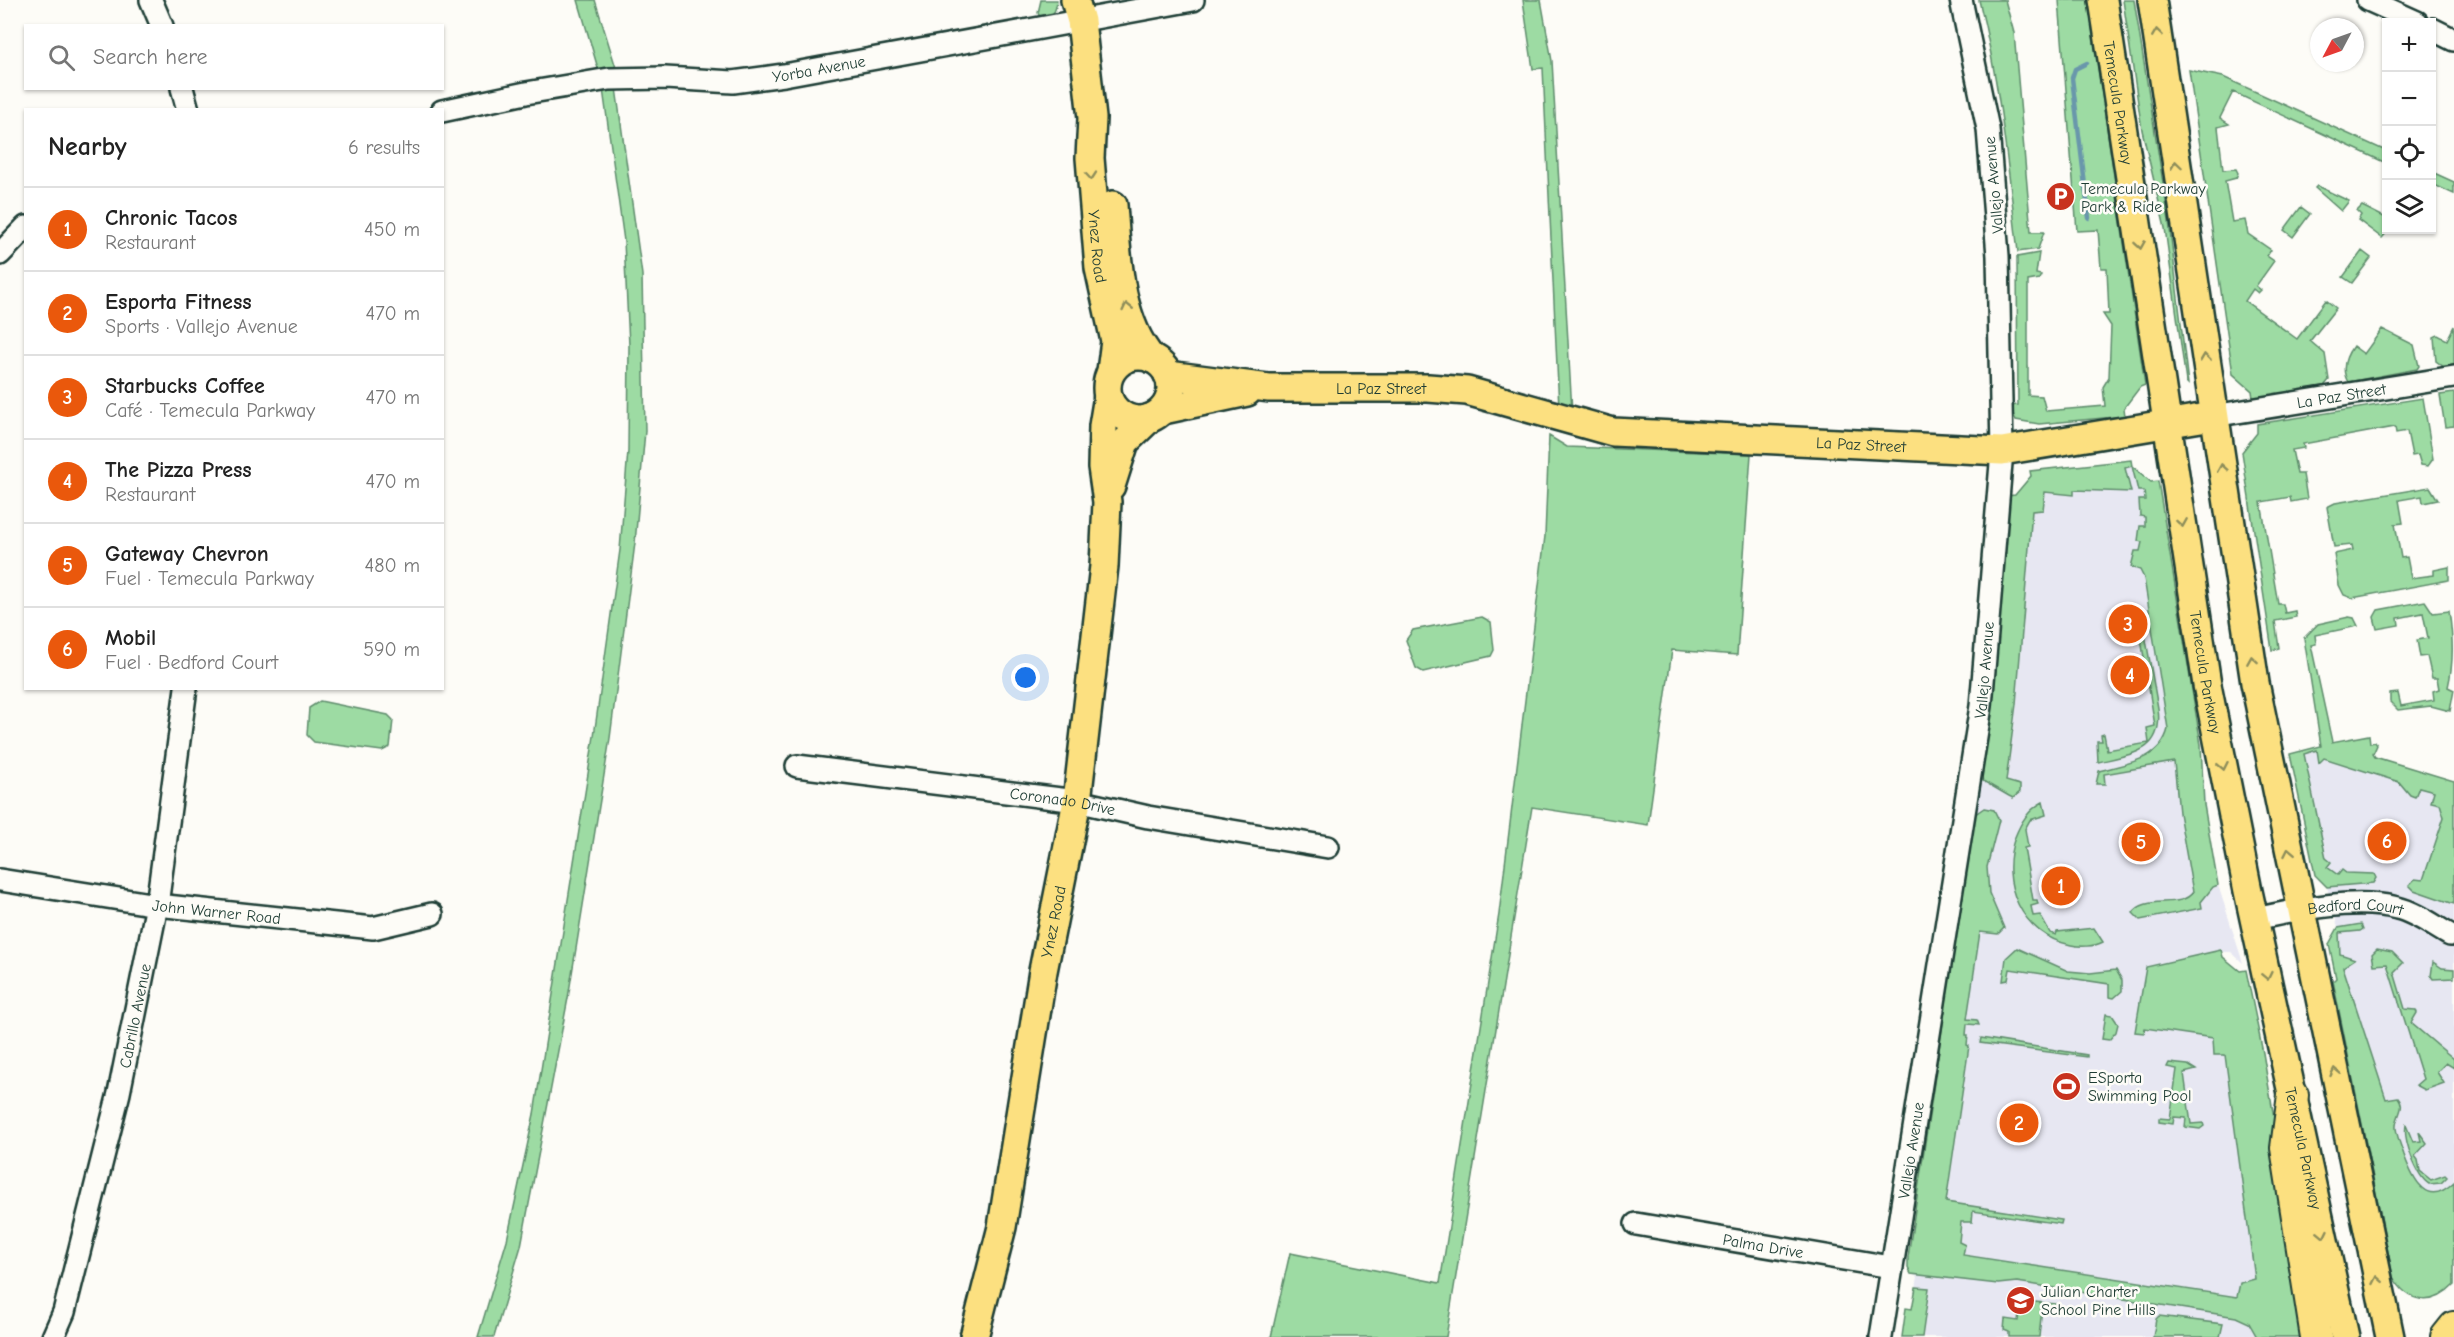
<!DOCTYPE html>
<html lang="en">
<head>
<meta charset="utf-8">
<style>
	:root { --surface:#fff; --page:#f6f6f6; --text:#222; --muted:#767676; --line:#e0e0e0; --accent:#ea580c }
	body { margin:0; font-family:"Comic Neue",sans-serif; background:var(--page); color:var(--text) }
	.controls { position:absolute; right:18px; top:18px; display:grid; overflow:hidden; border-radius:0px; box-shadow:0 2px 4px #0004 }
	.controls button { width:54px; height:54px; display:grid; place-items:center; padding:0; border:0; border-bottom:2px solid var(--line); background:var(--surface); color:var(--text); font:30px sans-serif }
	.compass { position:absolute; left:2310px; top:18px; width:54px; height:54px; border-radius:50%; background:var(--surface); box-shadow:0 2px 4px #0004; rotate:229deg }
	.you { position:absolute; left:1026px; top:678px; width:21px; height:21px; margin:-15px; border:4px solid #fff; border-radius:50%; background:#1a73e8; box-shadow:0 0 0 9px #1a73e833 }
	.badge { display:grid; place-items:center; width:39px; height:39px; border-radius:50%; background:var(--accent); color:#fff; font-size:20px; font-weight:700 }
	.pin { position:absolute; translate:-50% -50%; border:3px solid #fff; box-shadow:0 2px 6px #0006 }
	.list { margin:0; padding:0; list-style:none }
	h2 { display:flex; justify-content:space-between; align-items:center; height:78px; margin:0; padding:0 24px; font-size:26px }
	h2 small { font-size:20px; font-weight:400; color:var(--muted) }
	.list li { display:grid; grid-template-columns:39px 1fr auto; gap:18px; align-items:center; box-sizing:border-box; height:84px; padding:0 24px; border-top:2px solid var(--line) }
	.list b { display:block; font-size:22px; white-space:nowrap }
	.list p { margin:0; font-size:20px; white-space:nowrap; color:var(--muted) }
	.list em { font-size:20px; font-style:normal; color:var(--muted) }
	.icon { flex:none; width:33px; height:33px; fill:none; stroke:currentColor; stroke-width:2; stroke-linecap:round; stroke-linejoin:round }
	.map { position:relative; flex:none; width:2454px; height:1337px; overflow:hidden }
	.search { position:absolute; background:var(--surface); box-shadow:0 2px 4px #0004; left:24px; top:24px; width:420px; height:66px; display:flex; align-items:center; gap:15px; box-sizing:border-box; padding:0 21px; border-radius:0px; color:var(--muted); font-size:22px }
	.panel { position:absolute; background:var(--surface); box-shadow:0 2px 4px #0004; left:24px; top:108px; width:420px; height:582px; border-radius:0px }
	.map>svg:first-child { display:block }
</style>
</head>
<body>
<div class="map">
<svg width="2454" height="1337" viewBox="0 0 2454 1337">
	<rect width="100%" height="100%" fill="#fdfcf7"/>
	<filter id="ink" filterUnits="userSpaceOnUse"><feTurbulence type="fractalNoise" baseFrequency=".0167" numOctaves="2"/><feDisplacementMap in="SourceGraphic" scale="12" xChannelSelector="R" yChannelSelector="G"/><feConvolveMatrix kernelMatrix="1 2 1 2 8 2 1 2 1" color-interpolation-filters="sRGB"/></filter>
	<g filter="url(#ink)">
		<!-- built -->
		<path fill="#e7e7f2" d="M2131,460L2132,466L2151,482L2158,481L2201,745L2207,829L2218,885L2243,963L2231,952H2217L2271,1337H1902L1906,1308L1912,1309L1918,1277L1911,1274L1908,1268V1257L1990,705L2006,496L2015,495L2031,476L2030,471Z
			M2321,746L2454,786L2423,893L2454,904V1194L2423,1228L2329,944L2338,928L2327,887L2315,875L2290,754Z"/>
		<!-- green -->
		<path fill="#9ddba3" stroke="#5e8c6c" stroke-width="1.5" d="M578,0H595L617,71L599,72Z
			M1041,0H1057C1056,11 1053,18 1041,19L1038,13Z
			M1523,0H1541L1552,61L1572,412L1559,408L1543,68L1533,69Z
			M1979,0H2005L2014,33L2031,232H2044L2038,249L2018,252C2008,167 2000,83 1979,0Z
			M2059,0H2088L2145,385L2140,387L2124,408L2125,416L2039,424L2016,420L2009,406L2018,405L2017,257L2039,253L2036,274L2041,275L2039,279L2028,281V395L2042,396L2046,411L2105,406L2103,387L2109,377L2111,326L2103,314H2109L2107,268H2101L2098,230L2077,231Z
			M2123,0H2134L2169,221L2188,384L2186,382L2165,228L2142,130Z
			M2189,70L2223,77L2386,151V163L2233,92L2220,118L2229,124L2218,127L2223,170L2236,169L2238,173L2236,178L2225,181L2232,222L2245,220L2248,234L2271,250L2267,256L2274,261L2256,286L2261,290L2258,293L2253,289L2245,301L2297,339L2326,300L2336,308L2310,341L2325,354L2329,380L2324,386L2253,398L2252,391L2233,374Z
			M616,88L642,275L645,431L635,543L610,738L568,998L521,1246L494,1337H478L507,1240L534,1114L594,736L620,550L628,451L629,345L624,241L603,89Z
			M2432,172L2454,182V194L2432,184Z
			M2317,186L2349,201L2341,211L2315,188Z
			M2362,206L2386,218V230H2389L2382,238L2358,220L2361,215L2357,211Z
			M2301,207L2310,214L2293,237L2284,230Z
			M2362,251L2371,258L2352,283L2343,277Z
			M2454,326V365L2444,367L2436,361L2434,337L2438,335L2447,340Z
			M2382,329L2414,345L2419,366L2417,369L2348,382C2341,370 2345,357 2353,346L2364,354Z
			M2454,393V426L2445,427L2440,395Z
			M2423,398L2433,459L2428,466L2421,465L2418,455L2412,456L2407,431L2396,433L2395,427L2303,444L2304,448L2292,450L2297,474H2303L2307,499L2291,502L2290,497L2261,502L2278,604H2283L2285,613L2295,611L2296,617L2275,621L2279,648L2272,650L2242,452L2257,433V424Z
			M1549,436L1567,447L1751,454L1737,655L1672,650L1648,825L1532,807L1446,1337H1271L1290,1253L1440,1283L1499,914L1545,536Z
			M2131,460L2132,466L2151,482L2158,481L2201,745L2204,805L2218,885L2213,887L2201,902L2202,908L2140,920L2133,913C2144,894 2181,910 2193,892L2179,813L2174,762L2104,774L2105,784H2096L2099,771C2126,763 2160,761 2168,729L2144,578L2140,570L2131,567L2135,551H2140L2142,542L2138,541L2140,526H2145V517L2140,516L2139,500H2145L2144,491H2138L2132,466L2125,468L2131,492L2074,490V495L2045,492L2043,510L2032,511L2016,704L2006,781L2020,785V792L2013,798L2009,796L1983,781L1980,772L2006,496L2015,495L2031,476L2030,471Z
			M2430,487L2438,500L2423,503L2422,496L2399,500L2403,523L2395,524L2401,558L2407,557L2411,578L2434,575V570L2449,567V580L2352,598L2344,595L2339,585L2334,554L2353,550L2352,545L2334,547L2327,507L2335,503Z
			M2425,601L2433,613L2449,611C2453,638 2454,661 2448,687L2454,690L2450,711L2431,706L2398,710L2390,702V694L2398,693L2401,706L2434,700L2433,691L2439,689L2437,678H2432L2427,656L2420,657L2417,640L2428,638L2423,613L2398,618L2399,625L2377,629L2374,617L2378,610Z
			M1482,617L1491,622L1494,650L1491,656L1423,672L1416,668L1406,640L1413,630Z
			M2140,617H2142L2158,708C2164,752 2133,754 2098,762L2097,741H2102L2101,735L2104,734L2107,750L2149,743L2147,728L2155,726L2141,639Z
			M2349,617L2354,618L2358,626L2315,635L2316,644L2311,645L2332,742L2369,735L2370,743L2375,742L2377,745L2373,754L2375,757L2454,781V904L2414,890L2409,885L2415,879L2423,880L2444,817L2440,804L2431,802L2434,791L2419,787L2415,797L2410,795L2399,782L2324,758L2319,763L2317,750L2304,754L2326,858L2331,862L2327,867L2338,875L2342,870L2346,873L2374,874L2376,878L2373,883L2327,887L2315,875L2290,754L2321,746L2304,638L2318,624Z
			M320,701L388,715L393,720L390,747L382,751L314,742L307,735L309,708Z
			M2043,802L2046,815L2030,820L2025,829L2028,847L2024,848L2033,900H2037L2038,904L2031,906L2033,916L2040,915L2050,933L2056,935L2057,932L2094,928L2103,942C2094,947 2080,947 2071,945C2021,935 1999,883 2015,837C2021,822 2028,810 2043,802Z
			M1984,808L1994,810L1999,820L1987,867L1989,893L2004,928L1998,934L1980,932L1967,1019L1977,1020L1979,1025L1967,1024L1966,1035H1968L1967,1045L1969,1046L1946,1202L2062,1220L2061,1224L1973,1211L1972,1222H1961L1959,1242L1965,1245L1963,1255L2237,1297L2240,1283L2255,1279L2225,1055H2214L2213,1038L2145,1028L2144,1033L2135,1032L2146,967L2221,950L2223,957L2240,971L2246,970L2263,1053L2311,1337H2257L2249,1323L2236,1317L2017,1282L1998,1284L1911,1274L1908,1268V1257L1974,815Z
			M2361,924L2363,929L2360,931L2339,933L2340,954L2355,959L2343,967L2386,1099L2398,1097C2407,1108 2395,1116 2396,1128C2397,1137 2401,1146 2404,1155C2413,1180 2426,1209 2454,1182V1285C2432,1308 2408,1303 2393,1277L2333,981L2336,978L2329,944L2338,928Z
			M2017,948L2068,971L2090,973L2116,970L2122,980V991L2114,998L2109,997V984L2010,969L2008,980L2003,981L2006,958Z
			M2377,949L2392,952L2403,963L2394,972L2405,1009L2416,1010L2417,1013L2411,1023L2454,1059V1068L2446,1063L2437,1072L2444,1083L2425,1090L2416,1085L2423,1079L2387,964L2374,965L2372,954Z
			M2433,962L2442,968L2454,969V978L2433,979L2431,976Z
			M2106,1014L2112,1015L2118,1024L2116,1032L2109,1040L2102,1039Z
			M1981,1038L2087,1055V1057L1980,1043Z
			M2169,1063L2188,1065L2196,1070L2184,1073L2191,1124L2203,1123L2204,1126L2200,1129L2185,1127L2186,1118L2174,1117L2173,1124L2159,1122V1118L2170,1119L2177,1069L2167,1067Z
			M2406,1125L2413,1142L2421,1141L2419,1132L2427,1143L2415,1156L2418,1160L2420,1171L2431,1180L2445,1175L2447,1177L2441,1183L2429,1184C2416,1176 2403,1139 2406,1125Z
			M1916,1287L1929,1288L1922,1337H1902L1906,1308L1912,1309Z
			M2035,1302L2055,1304L2059,1309L2042,1307L2039,1337H2009V1332L2004,1330L2005,1319L2018,1321L2019,1313L2028,1312Z
			M2159,1316L2223,1324L2220,1337H2153L2156,1319Z"/>
		<g fill="none" stroke-linecap="round" stroke-linejoin="round">
			<!-- stream -->
			<path stroke="#6997ab" stroke-width="4.5" d="M2087,63L2075,69L2072,78L2089,218"/>
			<defs>
				<g id="minor">
					<path d="M151,0L162,26"/>
					<path d="M2368,0L2417,22"/>
					<path d="M2432,29L2454,40"/>
					<path d="M182,88L188,110"/>
					<path id="s1" d="M442,111L526,93L609,79L665,78L733,82L784,75L1193,0"/>
					<path d="M0,254L26,227"/>
					<path id="s2" d="M2213,416L2454,377"/>
					<path id="s3" d="M797,766L1077,801L1148,817L1328,847"/>
					<path id="s4" d="M0,880L157,905L373,928L432,914"/>
					<path id="s5" d="M2255,919C2296,910 2355,897 2397,908C2415,912 2434,926 2450,935"/>
					<path id="s6" d="M1636,1224L1891,1267"/>
					<path id="s7" d="M53,1337L64,1312L119,1093L157,905L186,688"/>
					<path id="s8" d="M1881,1337L1981,706L2002,451L1998,256L1988,129L1961,0"/>
				</g>
				<g id="major">
					<path id="s9" d="M1075,0L1081,21L1092,118L1090,158L1099,268L1115,341L1111,371"/>
					<path id="s10" d="M2103,0L2207,685L2248,891L2345,1337"/>
					<path d="M2152,0L2255,683L2390,1337"/>
					<path d="M1113,205C1117,255 1118,319 1152,359"/>
					<circle cx="1139" cy="388" r="32"/>
					<path id="s11" d="M1168,375L1269,388H1428L1467,391L1613,432L2002,451L2213,416"/>
					<path d="M1163,410L1247,392"/>
					<path d="M1111,486L1125,442L1150,418"/>
					<path id="s12" d="M974,1337L1002,1227L1043,971L1077,801L1104,566L1107,502L1102,467L1103,426L1108,396"/>
				</g>
				<path id="highway" d="M2293,1095L2286,1148L2316,1337
					M2446,1337L2454,1327"/>
			</defs>
			<!-- minor casing -->
			<use href="#minor" stroke="#1f3d34" stroke-width="26"/>
			<!-- major casing -->
			<use href="#major" stroke="#1f3d34" stroke-width="32"/>
			<!-- highway casing -->
			<use href="#highway" stroke="#1f3d34" stroke-width="34"/>
			<!-- minor -->
			<use href="#minor" stroke="#fdfcf7" stroke-width="21"/>
			<!-- major -->
			<use href="#major" stroke="#fce080" stroke-width="27"/>
			<!-- highway -->
			<use href="#highway" stroke="#fce080" stroke-width="30"/>
		</g>
		<!-- one-way arrows -->
		<defs><path id="oneway-chevron" d="M-2-3.5L2.5 0L-2 3.5" fill="none" stroke-width="1.6" stroke-linecap="round" stroke-linejoin="round" transform="scale(1.5)"/></defs>
		<g stroke="#8e8e5a">
			<use href="#oneway-chevron" transform="translate(2157 33) rotate(-98)"/>
			<use href="#oneway-chevron" transform="translate(2176 165) rotate(-98)"/>
			<use href="#oneway-chevron" transform="translate(1091 176) rotate(85)"/>
			<use href="#oneway-chevron" transform="translate(2140 245) rotate(81)"/>
			<use href="#oneway-chevron" transform="translate(1127 307) rotate(-103)"/>
			<use href="#oneway-chevron" transform="translate(2205 358) rotate(-98)"/>
			<use href="#oneway-chevron" transform="translate(2222 468) rotate(-99)"/>
			<use href="#oneway-chevron" transform="translate(2182 523) rotate(81)"/>
			<use href="#oneway-chevron" transform="translate(2252 660) rotate(-99)"/>
			<use href="#oneway-chevron" transform="translate(2223 766) rotate(79)"/>
			<use href="#oneway-chevron" transform="translate(2289 852) rotate(-101)"/>
			<use href="#oneway-chevron" transform="translate(2267 976) rotate(78)"/>
			<use href="#oneway-chevron" transform="translate(2335 1072) rotate(-102)"/>
			<use href="#oneway-chevron" transform="translate(2323 1234) rotate(78)"/>
			<use href="#oneway-chevron" transform="translate(2377 1280) rotate(-101)"/>
		</g>
	</g>
	<!-- icons -->
	<defs>
		<symbol id="parking-disc" viewBox="-11 -11 22 22"><circle r="9.5" fill="#c8321e" stroke="#fdfcf7"/><path d="M-3.5-5.5H1a3.5 3.5 0 0 1 0 7H-1V5.5H-3.5ZM-1-3.4V-.6H.8a1.4 1.4 0 0 0 0-2.8Z" fill="#fff"/></symbol>
		<symbol id="stadium-disc" viewBox="-11 -11 22 22"><circle r="9.5" fill="#c8321e" stroke="#fdfcf7"/><path d="M0-5a6.5 5 0 1 0 0 10a6.5 5 0 1 0 0-10ZM-3.5-1.8h7v3.6h-7Z" fill="#fff"/></symbol>
		<symbol id="school-disc" viewBox="-11 -11 22 22"><circle r="9.5" fill="#c8321e" stroke="#fdfcf7"/><path d="M0-5L7-2L0 1L-7-2ZM-4 1L0 2.5L4 1V4Q0 6-4 4Z" fill="#fff"/></symbol>
	</defs>
	<g fill-rule="evenodd">
		<use href="#parking-disc" x="2044" y="180" width="33" height="33"/>
		<use href="#stadium-disc" x="2050" y="1070" width="33" height="33"/>
		<use href="#school-disc" x="2004" y="1284" width="33" height="33"/>
	</g>
	<g text-anchor="middle" stroke-width="5" stroke-linejoin="round" paint-order="stroke">
		<!-- street labels -->
		<g font-size="16" fill="#1f3d34" stroke="#fdfcf7">
			<text dy="6" stroke="none"><textPath href="#s1" startOffset="381">Yorba Avenue</textPath></text>
			<text dy="6" stroke="none"><textPath href="#s10" startOffset="104">Temecula Parkway</textPath></text>
			<text transform="translate(1993 185) rotate(-95)" y="6">Vallejo Avenue</text>
			<text dy="6" stroke="none"><textPath href="#s9" startOffset="248">Ynez Road</textPath></text>
			<text dy="6" stroke="none"><textPath href="#s11" startOffset="214">La Paz Street</textPath></text>
			<text dy="6" stroke="none"><textPath href="#s2" startOffset="130">La Paz Street</textPath></text>
			<text dy="6" stroke="none"><textPath href="#s11" startOffset="700">La Paz Street</textPath></text>
			<text dy="6" stroke="none"><textPath href="#s8" startOffset="675">Vallejo Avenue</textPath></text>
			<text dy="6" stroke="none"><textPath href="#s10" startOffset="680">Temecula Parkway</textPath></text>
			<text dy="6" stroke="none"><textPath href="#s3" startOffset="268">Coronado Drive</textPath></text>
			<text dy="6" stroke="none"><textPath href="#s4" startOffset="219">John Warner Road</textPath></text>
			<text dy="6" stroke="none"><textPath href="#s5" startOffset="102">Bedford Court</textPath></text>
			<text dy="6" stroke="none"><textPath href="#s12" startOffset="423">Ynez Road</textPath></text>
			<text dy="6" stroke="none"><textPath href="#s7" startOffset="332">Cabrillo Avenue</textPath></text>
			<text dy="6" stroke="none"><textPath href="#s10" startOffset="1166">Temecula Parkway</textPath></text>
			<text dy="6" stroke="none"><textPath href="#s8" startOffset="189">Vallejo Avenue</textPath></text>
			<text dy="6" stroke="none"><textPath href="#s6" startOffset="129">Palma Drive</textPath></text>
		</g>
		<!-- poi labels -->
		<g font-size="16" fill="#1f3d34" stroke="#fdfcf7" text-anchor="start">
			<text x="2081" y="194">Temecula Parkway<tspan x="2081" dy="18">Park &amp; Ride</tspan></text>
			<text x="2088" y="1083">ESporta<tspan x="2088" dy="18">Swimming Pool</tspan></text>
			<text x="2041" y="1297">Julian Charter<tspan x="2041" dy="18">School Pine Hills</tspan></text>
		</g>
	</g>
</svg>
<div class="controls">
<button>+</button>
<button>−</button>
<button><svg class="icon" aria-label="locate" viewBox="0 0 24 24"><circle cx="12" cy="12" r="6"/><path d="M12 2v4M12 18v4M2 12h4M18 12h4"/></svg></button>
<button><svg class="icon" aria-label="layers" viewBox="0 0 24 24"><path d="M12 4l9 5-9 5-9-5zM3 14l9 5 9-5"/></svg></button>
</div>
<svg class="compass" viewBox="-18 -18 36 36"><path d="M0-13l5 13h-10z" fill="#e53935"/><path d="M0 13l5-13h-10z" fill="#767676"/></svg>
<div class="you"></div>
<div class="pin badge" style="left:2061px;top:886px">1</div>
<div class="pin badge" style="left:2019px;top:1123px">2</div>
<div class="pin badge" style="left:2128px;top:624px">3</div>
<div class="pin badge" style="left:2130px;top:675px">4</div>
<div class="pin badge" style="left:2141px;top:842px">5</div>
<div class="pin badge" style="left:2387px;top:841px">6</div>
<div class="search"><svg class="icon" aria-label="search" viewBox="0 0 24 24"><circle cx="10" cy="10" r="6"/><path d="M15 15l6 6"/></svg>Search here</div>
<section class="panel">
<h2>Nearby<small>6 results</small></h2>
<ul class="list">
<li><span class="badge">1</span><div><b>Chronic Tacos</b><p>Restaurant</p></div><em>450 m</em></li>
<li><span class="badge">2</span><div><b>Esporta Fitness</b><p>Sports · Vallejo Avenue</p></div><em>470 m</em></li>
<li><span class="badge">3</span><div><b>Starbucks Coffee</b><p>Café · Temecula Parkway</p></div><em>470 m</em></li>
<li><span class="badge">4</span><div><b>The Pizza Press</b><p>Restaurant</p></div><em>470 m</em></li>
<li><span class="badge">5</span><div><b>Gateway Chevron</b><p>Fuel · Temecula Parkway</p></div><em>480 m</em></li>
<li><span class="badge">6</span><div><b>Mobil</b><p>Fuel · Bedford Court</p></div><em>590 m</em></li>
</ul>
</section>
</div>
</body>
</html>
